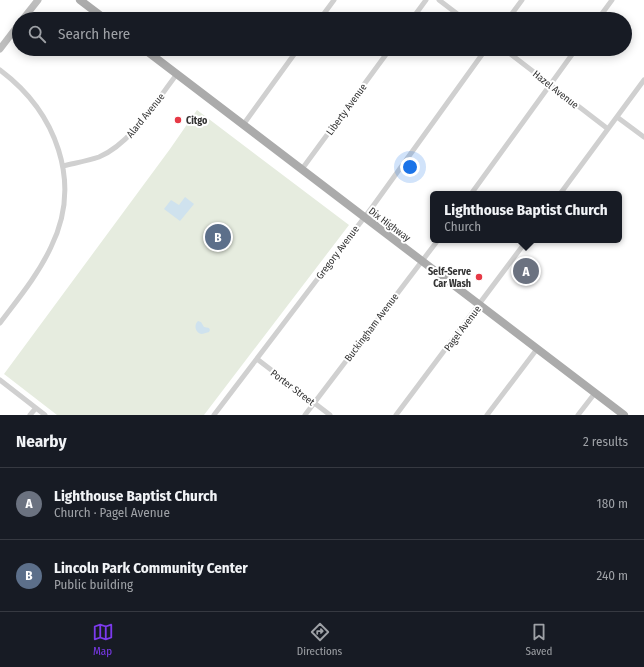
<!DOCTYPE html>
<html lang="en">
<head>
<meta charset="utf-8">
<style>
	:root { --surface:#171b24; --page:#20242c; --text:#f1f3f6; --muted:#9ea1a6; --line:#363941; --accent:#7c3aed }
	body { margin:0; font-family:"Fira Sans Condensed",sans-serif; background:var(--page); color:var(--text) }
	.you { position:absolute; left:410px; top:167px; width:14px; height:14px; margin:-10px; border:3px solid #fff; border-radius:50%; background:#1a73e8; box-shadow:0 0 0 6px #1a73e833 }
	.badge { display:grid; place-items:center; width:26px; height:26px; border-radius:50%; background:var(--accent); color:#fff; font-size:13px; font-weight:700 }
	.pin { position:absolute; translate:-50% -50%; border:2px solid #fff; box-shadow:0 1px 4px #0006 }
	.popup { position:absolute; left:430px; top:191px; width:192px; height:52px; box-sizing:border-box; display:grid; place-content:center; border-radius:6px; background:var(--surface); filter:drop-shadow(0 1px 3px #0005); font-size:13px; white-space:nowrap; color:var(--muted) }
	.popup b { font-size:15px; color:var(--text) }
	.popup::after { content:''; position:absolute; left:50%; top:100%; margin-left:-8px; border:8px solid transparent; border-top-color:var(--surface) }
	.list { margin:0; padding:0; list-style:none }
	h2 { display:flex; justify-content:space-between; align-items:center; height:52px; margin:0; padding:0 16px; font-size:17px }
	h2 small { font-size:13px; font-weight:400; color:var(--muted) }
	.list li { display:grid; grid-template-columns:26px 1fr auto; gap:12px; align-items:center; box-sizing:border-box; height:72px; padding:0 16px; border-top:1px solid var(--line) }
	.list b { display:block; font-size:15px; white-space:nowrap }
	.list p { margin:0; font-size:13px; white-space:nowrap; color:var(--muted) }
	.list em { font-size:13px; font-style:normal; color:var(--muted) }
	.icon { flex:none; width:22px; height:22px; fill:none; stroke:currentColor; stroke-width:2; stroke-linecap:round; stroke-linejoin:round }
	.map { position:relative; flex:none; width:644px; height:415px; overflow:hidden }
	.search { position:absolute; background:var(--surface); box-shadow:0 2px 10px #0003; left:12px; right:12px; top:12px; height:44px; display:flex; align-items:center; gap:10px; box-sizing:border-box; padding:0 14px; border-radius:22px; color:var(--muted); font-size:15px }
	.sheet { height:196px; background:var(--surface) }
	nav { display:flex; justify-content:space-around; align-items:center; box-sizing:border-box; height:56px; border-top:1px solid var(--line); background:var(--surface); font-size:11px; color:var(--muted) }
	nav a { display:grid; justify-items:center; gap:2px }
	nav .on { color:var(--accent) }
	.map>svg:first-child { display:block }
</style>
</head>
<body>
<div class="map">
<svg width="644" height="415" viewBox="0 0 644 415">
	<rect width="100%" height="100%" fill="#fff"/>
	<!-- green -->
	<path fill="#e6ecdf" d="M197,110L349,225L204,415H57L4,374L170,149Z"/>
	<!-- water -->
	<path fill="#cfe2ee" d="M185,197L194,204L180,221L164,209L171,200L179,205Z
		M198,321L201,322L204,327L209,328L210,330L209,332L202,334C196,333 193,326 198,321Z"/>
	<g fill="none" stroke-linecap="round" stroke-linejoin="round">
		<!-- street -->
		<path stroke="#d0d0d0" stroke-width="5" d="M439,0L464,19
			M320,19L334,0
			M412,19L426,0
			M508,19L522,0
			M598,19L612,0
			M504,49L608,129
			M0,70C56,112 83,182 51,247C38,275 18,299 0,323
			M617,117L644,137
			M243,125L298,49
			M63,166C75,163 87,161 99,157C132,143 156,101 177,74
			M302,169L390,49
			M471,194L576,49
			M560,194L644,80
			M257,359L330,415
			M0,380L45,415
			M30,415L36,408
			M214,415L373,206L486,49
			M305,415L438,240
			M396,415L527,240
			M487,415L537,349
			M578,415L595,393"/>
		<!-- secondary -->
		<path stroke="#bdbdbd" stroke-width="7" d="M23,19L38,0
			M0,49L19,24"/>
		<!-- primary -->
		<path stroke="#ababab" stroke-width="8" d="M80,0L105,19
			M144,49L624,415"/>
	</g>
	<!-- markers -->
	<g fill="#e63946" stroke="#fff" stroke-width="1.5">
		<circle cx="178" cy="120" r="4"/>
		<circle cx="479" cy="277" r="4"/>
	</g>
	<g text-anchor="middle" stroke-width="4" stroke-linejoin="round" paint-order="stroke">
		<!-- street labels -->
		<g font-size="10" fill="#333" stroke="#fff">
			<text transform="translate(556 89) rotate(38)" y="4">Hazel Avenue</text>
			<text transform="translate(346 109) rotate(-54)" y="4">Liberty Avenue</text>
			<text transform="translate(145 115) rotate(-51)" y="4">Alard Avenue</text>
			<text transform="translate(390 224) rotate(37)" y="4">Dix Highway</text>
			<text transform="translate(337 252) rotate(-53)" y="4">Gregory Avenue</text>
			<text transform="translate(371 327) rotate(-53)" y="4">Buckingham Avenue</text>
			<text transform="translate(462 328) rotate(-53)" y="4">Pagel Avenue</text>
			<text transform="translate(293 387) rotate(37)" y="4">Porter Street</text>
		</g>
		<!-- poi labels -->
		<g font-size="10" font-weight="bold" fill="#333" stroke="#fff" text-anchor="start">
			<text x="186" y="124">Citgo</text>
			<text x="471" y="275" text-anchor="end">Self-Serve<tspan x="471" dy="12">Car Wash</tspan></text>
		</g>
	</g>
</svg>
<div class="you"></div>
<div class="pin badge" style="left:526px;top:271px;background:#6b7280">A</div>
<div class="popup"><b>Lighthouse Baptist Church</b>Church</div>
<div class="pin badge" style="left:218px;top:237px;background:#5c6f8a">B</div>
<div class="search"><svg class="icon" aria-label="search" viewBox="0 0 24 24"><circle cx="10" cy="10" r="6"/><path d="M15 15l6 6"/></svg>Search here</div>
</div>
<section class="sheet">
<h2>Nearby<small>2 results</small></h2>
<ul class="list">
<li><span class="badge" style="background:#6b7280">A</span><div><b>Lighthouse Baptist Church</b><p>Church · Pagel Avenue</p></div><em>180 m</em></li>
<li><span class="badge" style="background:#5c6f8a">B</span><div><b>Lincoln Park Community Center</b><p>Public building</p></div><em>240 m</em></li>
</ul>
</section>
<nav>
<a class="on"><svg class="icon" aria-label="map" viewBox="0 0 24 24"><path d="M3 6l6-2 6 2 6-2v14l-6 2-6-2-6 2zM9 4v14M15 6v14"/></svg>Map</a>
<a><svg class="icon" aria-label="directions" viewBox="0 0 24 24"><path d="M12 3l9 9-9 9-9-9zM9 14v-3h6M13 9l2 2-2 2"/></svg>Directions</a>
<a><svg class="icon" aria-label="saved" viewBox="0 0 24 24"><path d="M7 4h10v16l-5-4-5 4z"/></svg>Saved</a>
</nav>
</body>
</html>
